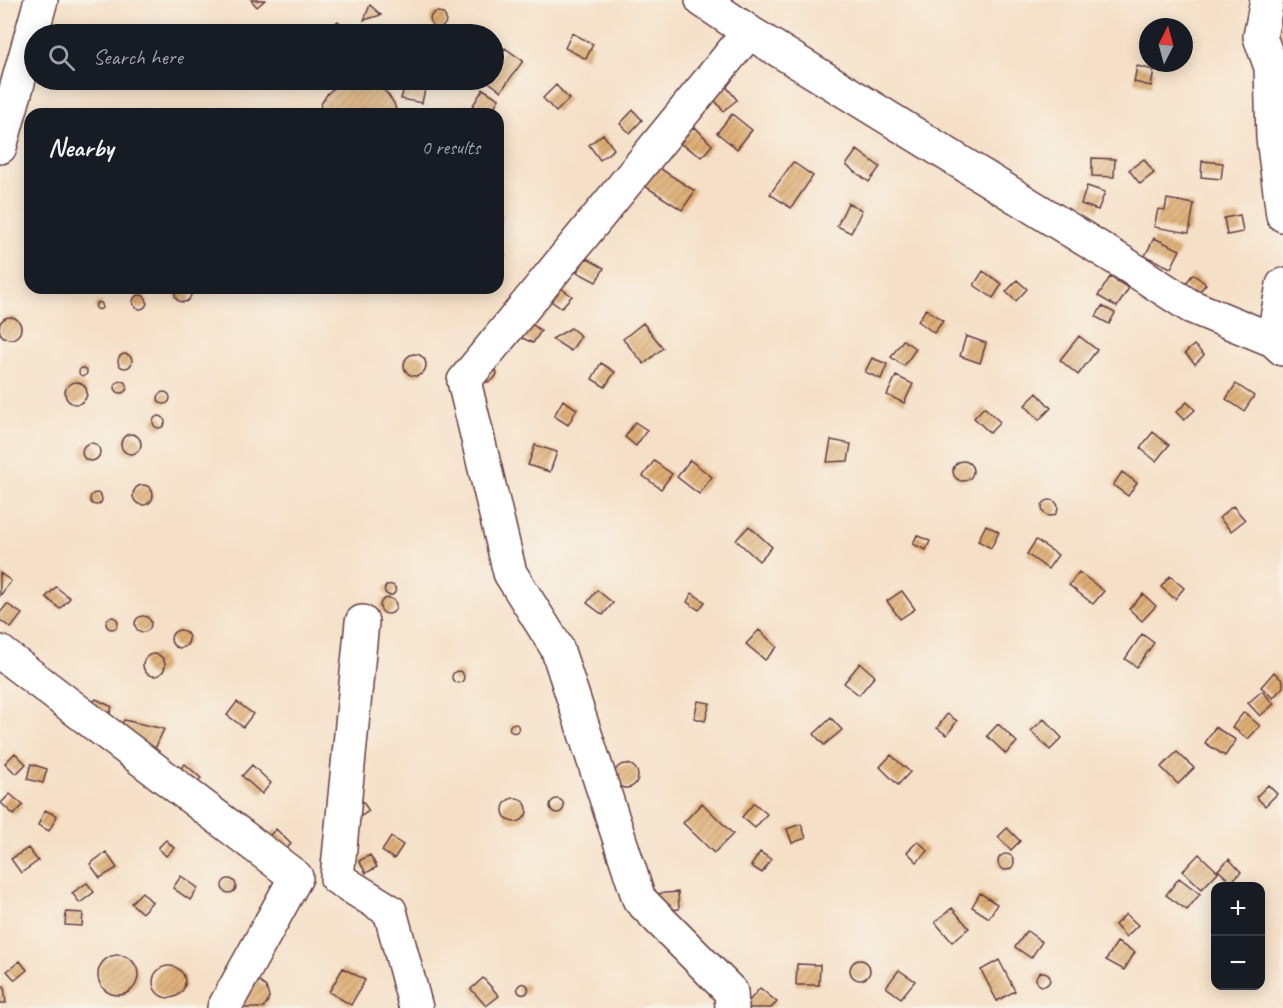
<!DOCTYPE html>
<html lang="en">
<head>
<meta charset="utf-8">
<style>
	:root { --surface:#171b24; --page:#242831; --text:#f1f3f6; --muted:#9ea1a6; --line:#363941 }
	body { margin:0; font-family:Caveat,sans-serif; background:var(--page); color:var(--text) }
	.controls { position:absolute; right:18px; bottom:18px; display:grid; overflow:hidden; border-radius:12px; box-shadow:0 3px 15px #0003 }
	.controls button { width:54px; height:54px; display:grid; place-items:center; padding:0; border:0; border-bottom:2px solid var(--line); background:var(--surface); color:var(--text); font:30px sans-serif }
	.compass { position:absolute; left:1139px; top:18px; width:54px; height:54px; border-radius:50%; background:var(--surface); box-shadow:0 3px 15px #0003; rotate:6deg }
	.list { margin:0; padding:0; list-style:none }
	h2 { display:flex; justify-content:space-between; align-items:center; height:78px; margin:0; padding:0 24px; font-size:26px }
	h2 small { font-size:20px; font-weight:400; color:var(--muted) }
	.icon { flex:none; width:33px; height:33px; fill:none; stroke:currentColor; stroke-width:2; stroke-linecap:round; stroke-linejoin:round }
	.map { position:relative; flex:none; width:1283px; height:1008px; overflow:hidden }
	.search { position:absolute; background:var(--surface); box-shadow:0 3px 15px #0003; left:24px; top:24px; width:480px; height:66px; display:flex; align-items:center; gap:15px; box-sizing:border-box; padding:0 21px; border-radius:33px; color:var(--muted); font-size:22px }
	.panel { position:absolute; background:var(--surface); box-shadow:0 3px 15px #0003; left:24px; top:108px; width:480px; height:186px; border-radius:18px }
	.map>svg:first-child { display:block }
</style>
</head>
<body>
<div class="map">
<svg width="1283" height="1008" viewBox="0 0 1283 1008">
	<defs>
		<pattern id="building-hatch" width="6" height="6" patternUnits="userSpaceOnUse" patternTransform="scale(1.5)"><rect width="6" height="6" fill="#dfaf75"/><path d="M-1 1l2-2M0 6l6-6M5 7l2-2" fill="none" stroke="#b78e60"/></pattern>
	</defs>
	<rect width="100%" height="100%" fill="#f7f3e8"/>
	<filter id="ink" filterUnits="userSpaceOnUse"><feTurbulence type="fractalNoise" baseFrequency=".0167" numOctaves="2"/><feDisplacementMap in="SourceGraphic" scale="12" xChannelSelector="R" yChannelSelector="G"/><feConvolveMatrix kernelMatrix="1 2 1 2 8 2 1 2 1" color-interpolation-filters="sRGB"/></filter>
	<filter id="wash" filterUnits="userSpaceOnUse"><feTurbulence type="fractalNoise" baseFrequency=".008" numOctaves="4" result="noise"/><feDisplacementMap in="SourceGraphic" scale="24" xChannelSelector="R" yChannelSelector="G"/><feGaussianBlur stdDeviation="1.35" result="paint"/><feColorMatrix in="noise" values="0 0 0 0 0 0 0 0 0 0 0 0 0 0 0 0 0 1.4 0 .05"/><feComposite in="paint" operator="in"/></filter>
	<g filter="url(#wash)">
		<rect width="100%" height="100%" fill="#f5e0c7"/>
		<g id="blocks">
			<!-- building -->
			<path fill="url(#building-hatch)" d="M251,0H265L257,7Z
				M370,5L381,15L364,20Z
				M430 20a8 8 0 1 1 16 0a8 8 0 1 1-16 0Z
				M1275,17L1283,18V49L1272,47Z
				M338,21L352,34H333L328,30Z
				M572,33L593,44L586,59L565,48Z
				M505,48L523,61L501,91L486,80H494V64Z
				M1137,66L1154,70L1151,86L1134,82Z
				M363,80L376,85L386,92L394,103L397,114H319L321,104L328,93L338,85L351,81Z
				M406,80H427L422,103L401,99Z
				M721,80L737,100L723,111L708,91Z
				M556,85L569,99L556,112L543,98Z
				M483,89L499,99L490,114H484L472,107Z
				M633,110L642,120L630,133L620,124Z
				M732,114L752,130L737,149L717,133Z
				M695,127L712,145L702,157L674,140Z
				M603,134L614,149L600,160L589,145Z
				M857,150L880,167L869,182L846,165Z
				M498,151L501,160L498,169Z
				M1092,158L1115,159L1114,177L1092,176Z
				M1144,159L1154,173L1140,184L1129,170Z
				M1202,161L1223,163L1221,179L1201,177Z
				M650,162L695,191L682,210L637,181Z
				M793,162L813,176L791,208L770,194Z
				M1087,186L1105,192L1098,210L1081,204Z
				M1167,199L1194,204L1189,233L1154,227L1158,209L1165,210Z
				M848,203L862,210L851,233L837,226Z
				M498,214L504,216L498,231Z
				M1240,215L1243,232L1227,235L1224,218Z
				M1154,238L1180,250L1171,268L1145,256Z
				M498,251L505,255L498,267Z
				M586,258L604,268L596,282L577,272Z
				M983,271L1002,284L993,298L974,285Z
				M1193,274L1206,284L1196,296L1184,286Z
				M1110,277L1129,288L1117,307L1098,296Z
				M1017,280L1027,289L1016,301L1006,292Z
				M175 294a8 8 0 1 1 16 0a8 8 0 1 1-16 0Z
				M558,286L572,296L561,308L545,297Z
				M133 302a7 7 0 1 1 14 0a7 7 0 1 1-14 0Z
				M95.5 306a3.5 3.5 0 1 1 7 0a3.5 3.5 0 1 1-7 0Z
				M1102,306L1115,313L1109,324L1096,317Z
				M926,309L943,321L934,333L918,321Z
				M-1 328a11 11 0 1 1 22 0a11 11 0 1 1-22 0Z
				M529,322L541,331L533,343L516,335Z
				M643,323L663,348L644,364L623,339Z
				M571,328L581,336L571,351L552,339Z
				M966,336L986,343L980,363L960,356Z
				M1079,336L1097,350L1078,375L1060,360Z
				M903,340L916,349L904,366L891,357Z
				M1194,345L1204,355L1195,364L1185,353Z
				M404 365a11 11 0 1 1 22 0a11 11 0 1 1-22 0Z
				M118 361a7 7 0 1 1 14 0a7 7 0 1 1-14 0Z
				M872,358L887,364L881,379L865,372Z
				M601,363L615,372L605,387L592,379Z
				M495,367L497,374L494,379L488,382L482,381Z
				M79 372a4 4 0 1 1 8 0a4 4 0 1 1-8 0Z
				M896,376L913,384L904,403L887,395Z
				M115 387a6 6 0 1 1 12 0a6 6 0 1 1-12 0Z
				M65 393a11 11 0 1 1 22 0a11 11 0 1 1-22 0Z
				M1236,384L1254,396L1244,411L1226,399Z
				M158 398a6 6 0 1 1 12 0a6 6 0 1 1-12 0Z
				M1037,393L1051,408L1039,420L1025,405Z
				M563,400L577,409L568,425L554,416Z
				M1187,402L1195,410L1184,420L1176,412Z
				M984,407L1000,422L990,433L974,418Z
				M153 422a6 6 0 1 1 12 0a6 6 0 1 1-12 0Z
				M635,422L647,430L636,446L625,437Z
				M1153,432L1169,445L1156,461L1140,448Z
				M121 444a10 10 0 1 1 20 0a10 10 0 1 1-20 0Z
				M831,440L851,444L848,461L827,462Z
				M82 452a9 9 0 1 1 18 0a9 9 0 1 1-18 0Z
				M535,445L557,452L550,472L528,465Z
				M690,460L712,477L699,494L677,477Z
				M953 471a10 10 0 1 1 20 0a10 10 0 1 1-20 0Z
				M654,461L672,474L661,489L643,476Z
				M1122,472L1137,483L1128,496L1113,485Z
				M133 495a10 10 0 1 1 20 0a10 10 0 1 1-20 0Z
				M90 499a6 6 0 1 1 12 0a6 6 0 1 1-12 0Z
				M1042 508a8 8 0 1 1 16 0a8 8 0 1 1-16 0Z
				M1233,506L1245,520L1231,531L1219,518Z
				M986,525L999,532L991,548L978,541Z
				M749,526L772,547L759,561L736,540Z
				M917,535L930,541L926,550L913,544Z
				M1036,540L1058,555L1048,569L1027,554Z
				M1079,572L1104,591L1093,604L1069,585Z
				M0,573L11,581L0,596Z
				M1170,576L1184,588L1175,599L1161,587Z
				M384.5 590a5.5 5.5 0 1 1 11 0a5.5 5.5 0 1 1-11 0Z
				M56,587L70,598L60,609L46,597Z
				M597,590L613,603L603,615L587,603Z
				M902,591L915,609L900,619L887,601Z
				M692,593L705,602L699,610L687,602Z
				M1143,594L1156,606L1142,621L1129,609Z
				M380 606a8 8 0 1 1 16 0a8 8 0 1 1-16 0Z
				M7,604L22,614L11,628L0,620V613Z
				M135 624a8 8 0 1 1 16 0a8 8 0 1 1-16 0Z
				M106 623a6 6 0 1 1 12 0a6 6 0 1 1-12 0Z
				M759,630L777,647L765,660L746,644Z
				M171 639a9 9 0 1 1 18 0a9 9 0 1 1-18 0Z
				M1142,634L1154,643L1137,667L1125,659Z
				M143 665a11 11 0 1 1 22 0a11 11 0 1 1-22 0Z
				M860,663L875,676L859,695L844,683Z
				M452 677a6 6 0 1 1 12 0a6 6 0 1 1-12 0Z
				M1274,672L1283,681V687L1273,698L1261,687Z
				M1262,691L1274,704L1260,716L1248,703Z
				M96,699L112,707L107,722L84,711Z
				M698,701L710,703L705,721L694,718Z
				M237,702L253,714L243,727L227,715Z
				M1244,712L1260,726L1248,739L1232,727Z
				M947,714L957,721L947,735L937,728Z
				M831,718L842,730L824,745L814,734Z
				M1044,719L1062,738L1050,750L1031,731Z
				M124,720L164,729L153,753L116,736Z
				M509.5 728a4.5 4.5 0 1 1 9 0a4.5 4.5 0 1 1-9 0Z
				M998,724L1017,742L1006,754L987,736Z
				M1215,727L1236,740L1225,756L1205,743Z
				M1177,752L1194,768L1178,784L1161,767Z
				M15,753L26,764L16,774L5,763Z
				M891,755L910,772L898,785L880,767Z
				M31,764L47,769L43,783L27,779Z
				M185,764L201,778L192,789L175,774Z
				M614 776a12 12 0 1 1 24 0a12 12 0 1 1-24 0Z
				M252,765L271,783L262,794L242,776Z
				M1268,785L1277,794L1265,806L1256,797Z
				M10,794L23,805L14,815L1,803Z
				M503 810a12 12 0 1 1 24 0a12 12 0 1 1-24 0Z
				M361,799L369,811L358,818Z
				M550 806a7 7 0 1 1 14 0a7 7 0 1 1-14 0Z
				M702,803L733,834L714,853L683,823Z
				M754,803L767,814L755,828L742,817Z
				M45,810L57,816L49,831L38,825Z
				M801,824L806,838L792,843L787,829Z
				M1007,828L1020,841L1011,850L998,837Z
				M276,829L291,844L276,859L261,844Z
				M391,837L403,845L394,859L382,851Z
				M166,840L174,848L166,856L158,848Z
				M918,841L928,851L917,862L907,852Z
				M28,848L38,861L21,873L11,859Z
				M106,852L117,868L100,878L90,864Z
				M760,852L771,859L762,873L751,866Z
				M1199,854L1218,872L1202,889L1183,871Z
				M998 862a8 8 0 1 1 16 0a8 8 0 1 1-16 0Z
				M370,855L377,867L366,873L359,861Z
				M1229,859L1241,872L1231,882L1218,870Z
				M181,876L198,888L190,900L173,888Z
				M1179,878L1200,894L1187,910L1166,895Z
				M222 886a7 7 0 1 1 14 0a7 7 0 1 1-14 0Z
				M87,883L94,892L80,903L72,893Z
				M142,892L152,902L142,913L131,903Z
				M678,892L679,909L656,911L654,894Z
				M980,893L997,904L989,918L972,907Z
				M952,908L969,928L952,942L935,922Z
				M66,912L83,913L82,926L65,925Z
				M1126,914L1138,925L1126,937L1115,925Z
				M1027,931L1042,942L1031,958L1015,947Z
				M1117,942L1135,952L1124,970L1106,960Z
				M98 975a20 20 0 1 1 40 0a20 20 0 1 1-40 0Z
				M999,960L1015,991L997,1001L981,970Z
				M850 970a10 10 0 1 1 20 0a10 10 0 1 1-20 0Z
				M20,961L27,970L15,980L7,971Z
				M797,964L820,965L819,985H796Z
				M153 982a16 16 0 1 1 32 0a16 16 0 1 1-32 0Z
				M343,968L365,980L351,1005L329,992Z
				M899,970L915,981L901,998L886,987Z
				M1036 979a7 7 0 1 1 14 0a7 7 0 1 1-14 0Z
				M483,978L499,996L486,1006L471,989Z
				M257,980L266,987L269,997L267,1003L263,1008H241Z
				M517.5 989a5.5 5.5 0 1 1 11 0a5.5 5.5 0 1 1-11 0Z
				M4,986L6,1003H0V987Z
				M760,988L777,1002L771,1008H743Z"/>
		</g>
	</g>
	<g filter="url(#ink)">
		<use href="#blocks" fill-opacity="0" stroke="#643c42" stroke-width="1.5"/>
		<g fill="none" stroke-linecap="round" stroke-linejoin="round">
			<defs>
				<path id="minor" d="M702,0L749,32L464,381L510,573L557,648L639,899L731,992L732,1008
					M1267,0L1260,37L1271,67L1273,138L1283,215
					M749,32L1122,262L1190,306L1273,340L1283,349
					M0,147L41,0
					M1273,340L1283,285
					M362,622L337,878L390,911L416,1008
					M0,652L296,877L224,1008"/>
			</defs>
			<!-- minor casing -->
			<use href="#minor" stroke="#643c42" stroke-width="36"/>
			<!-- minor -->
			<use href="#minor" stroke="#fff" stroke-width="33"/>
		</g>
	</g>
</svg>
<div class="controls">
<button>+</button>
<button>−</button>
</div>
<svg class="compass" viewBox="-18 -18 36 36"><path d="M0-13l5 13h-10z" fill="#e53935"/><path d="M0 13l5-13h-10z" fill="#9ea1a6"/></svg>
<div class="search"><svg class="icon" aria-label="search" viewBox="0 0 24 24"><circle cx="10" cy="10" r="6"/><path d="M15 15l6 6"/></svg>Search here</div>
<section class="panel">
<h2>Nearby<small>0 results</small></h2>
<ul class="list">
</ul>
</section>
</div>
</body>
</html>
